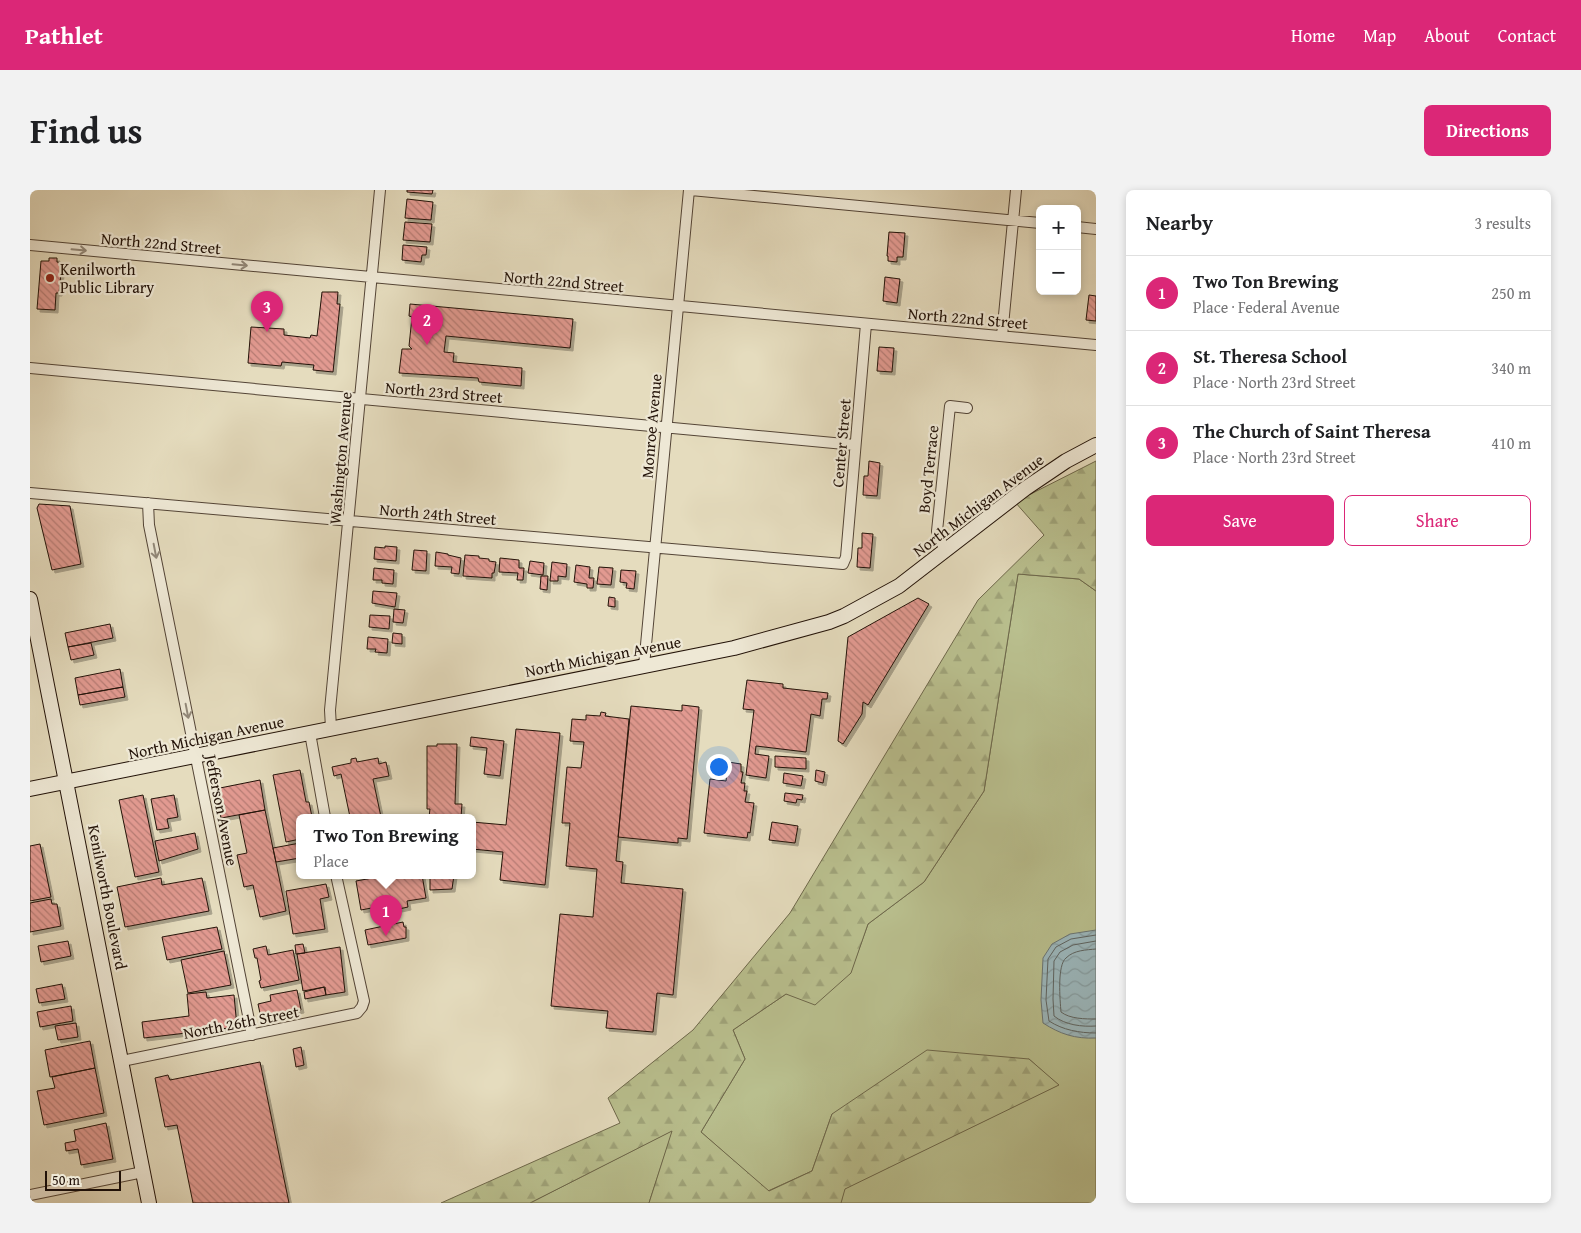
<!DOCTYPE html>
<html lang="en">
<head>
<meta charset="utf-8">
<style>
	:root { --surface:#fff; --page:#f2f2f2; --text:#202124; --muted:#757577; --line:#e0e0e0; --accent:#db2777 }
	body { margin:0; font-family:"Gentium Book Plus",serif; background:var(--page); color:var(--text) }
	.controls { position:absolute; right:15px; top:15px; display:grid; overflow:hidden; border-radius:8px; box-shadow:0 2px 8px #0003 }
	.controls button { width:45px; height:45px; display:grid; place-items:center; padding:0; border:0; border-bottom:1px solid var(--line); background:var(--surface); color:var(--text); font:25px sans-serif }
	.scale { position:absolute; left:15px; bottom:12px; width:76px; box-sizing:border-box; padding-left:5px; border:2px solid #221208; border-top:0; font-size:14px; line-height:18px; white-space:nowrap; color:#221208; -webkit-text-stroke:4px #eee8d5; paint-order:stroke }
	.you { position:absolute; left:688px; top:576px; width:18px; height:18px; margin:-12px; border:4px solid #fff; border-radius:50%; background:#1a73e8; box-shadow:0 0 0 8px #1a73e833 }
	.badge { display:grid; place-items:center; width:32px; height:32px; border-radius:50%; background:var(--accent); color:#fff; font-size:16px; font-weight:700 }
	.pin { position:absolute; translate:-50% -41px; filter:drop-shadow(0 1px 2px #0008) }
	.pin::after { content:''; position:absolute; top:26px; width:18px; height:15px; background:inherit; clip-path:polygon(0 0,100% 0,50% 100%) }
	.popup { position:absolute; left:266px; top:624px; width:180px; height:65px; box-sizing:border-box; display:grid; place-content:center; border-radius:8px; background:var(--surface); filter:drop-shadow(0 1px 4px #0005); font-size:16px; white-space:nowrap; color:var(--muted) }
	.popup b { font-size:19px; color:var(--text) }
	.popup::after { content:''; position:absolute; left:50%; top:100%; margin-left:-10px; border:10px solid transparent; border-top-color:var(--surface) }
	.list { margin:0; padding:0; list-style:none }
	h2 { display:flex; justify-content:space-between; align-items:center; height:65px; margin:0; padding:0 20px; font-size:21px }
	h2 small { font-size:16px; font-weight:400; color:var(--muted) }
	.list li { display:grid; grid-template-columns:32px 1fr auto; gap:15px; align-items:center; box-sizing:border-box; height:75px; padding:0 20px; border-top:1px solid var(--line) }
	.list b { display:block; font-size:19px; white-space:nowrap }
	.list p { margin:0; font-size:16px; white-space:nowrap; color:var(--muted) }
	.list em { font-size:16px; font-style:normal; color:var(--muted) }
	.actions { display:flex; gap:10px; padding:15px 20px }
	.actions a { flex:1; padding:11px 0; border:1px solid var(--accent); border-radius:8px; text-align:center; font-size:18px; color:var(--accent) }
	.actions .main { background:var(--accent); color:#fff }
	.map { position:relative; flex:none; width:1066px; height:1013px; overflow:hidden; border-radius:8px }
	header { display:flex; align-items:center; gap:30px; box-sizing:border-box; height:70px; padding:0 25px; background:var(--accent); color:#fff }
	header strong { font-size:24px }
	nav { display:flex; gap:28px; margin-inline-start:auto; font-size:18px }
	.intro { display:flex; align-items:center; justify-content:space-between; box-sizing:border-box; height:120px; padding:0 30px }
	h1 { margin:0; font-size:35px }
	.button { padding:12px 22px; border-radius:8px; background:var(--accent); color:#fff; font-size:18px; font-weight:700 }
	main { display:flex; gap:30px; padding:0 30px }
	aside { flex:1; background:var(--surface); border-radius:8px; box-shadow:0 2px 8px #0003 }
	.map>svg:first-child { display:block }
</style>
</head>
<body>
<header>
<strong>Pathlet</strong>
<nav><a>Home</a><a>Map</a><a>About</a><a>Contact</a></nav>
</header>
<div class="intro"><h1>Find us</h1><a class="button">Directions</a></div>
<main>
<div class="map">
<svg width="1066" height="1013" viewBox="0 0 1066 1013">
	<defs>
		<pattern id="forest-firs" width="22" height="20" patternUnits="userSpaceOnUse" patternTransform="scale(1.25)"><rect width="22" height="20" fill="#b9bf8e"/><path d="M5 1l3.5 6h-7zM16 11l3.5 6h-7z" fill="#9fa379"/></pattern>
		<pattern id="water-waves" width="16" height="10" patternUnits="userSpaceOnUse" patternTransform="scale(1.25)"><rect width="16" height="10" fill="#9cb8bd"/><path d="M0 5q4-4 8 0t8 0" fill="none" stroke="#869da1"/></pattern>
		<pattern id="building-back-hatch" width="6" height="6" patternUnits="userSpaceOnUse" patternTransform="scale(1.25)"><rect width="6" height="6" fill="#e29a91"/><path d="M-1 5l2 2M0 0l6 6M5-1l2 2" fill="none" stroke="#b77c74"/></pattern>
		<filter id="shadow"><feDropShadow dx="3" dy="3" stdDeviation="0" flood-color="#0004"/></filter>
	</defs>
	<rect width="100%" height="100%" fill="#e5dcbe"/>
	<filter id="stains"><feTurbulence type="fractalNoise" baseFrequency=".004" numOctaves="4"/><feColorMatrix values="0 0 0 0 .2 0 0 0 0 .09 0 0 0 0 .02 0 0 0 .5 -.17"/></filter>
	<radialGradient id="worn" r=".72"><stop offset=".6" stop-color="#630" stop-opacity="0"/><stop offset="1" stop-color="#630" stop-opacity=".3"/></radialGradient>
	<!-- green -->
	<path fill="#b9bf8e" stroke="#6e684b" d="M988,384L1049,389L1066,401V1013H811L814,999L1028,895L999,869L802,924L782,981L738,1001L671,942L715,869L703,840L756,804L820,784L838,734L894,692L954,601Z
		M643,940L619,1013H500Z"/>
	<!-- forest -->
	<path fill="url(#forest-firs)" stroke="#6e684b" d="M1066,271V401L1049,389L988,384L954,601L894,692L838,734L821,783L785,815L756,804L703,840L715,869L671,942L739,1001L782,981L802,924L897,860L999,869L1029,895L815,999L811,1013H619L642,941L500,1013H411L590,933L578,908L663,840L760,723L948,410L1014,345L985,312Z"/>
	<!-- water -->
	<path fill="url(#water-waves)" stroke="#6b7675" d="M1066,740V848C1045,849 1030,844 1013,833L1011,810L1013,768L1022,754L1040,744Z"/>
	<g fill="none" stroke-linecap="round" stroke-linejoin="round">
		<!-- shore -->
		<path stroke="#5f6562" stroke-width="1" d="M1066,745L1041,749L1026,757L1018,769L1016,810L1019,831C1033,840 1049,843 1066,843
			M1066,751L1043,755L1030,762L1024,771L1023,809L1024,826C1035,835 1052,837 1066,836
			M1066,759C1056,760 1044,760 1036,768C1027,775 1030,810 1031,822C1040,829 1055,829 1066,829"/>
	</g>
	<!-- building -->
	<path fill="url(#building-back-hatch)" stroke="#221208" filter="url(#shadow)" d="M377,0H403L402,4L377,2Z
		M377,9L403,12L401,30L375,28Z
		M375,32L402,34L400,52L373,50Z
		M859,42L875,43L873,67H867V72L858,71V66H857Z
		M373,55L397,57L396,65H392L391,72L372,70Z
		M19,68H27V72L32,73L29,103H26L25,120L7,119L11,71H19Z
		M855,87L870,89L867,113L853,111Z
		M292,102H308L307,114H310L303,182L283,180L284,175L252,172L251,176L218,173L221,137L254,139V145L280,148L281,145L287,146Z
		M1059,105L1066,106V131L1056,130Z
		M380,114L543,129L540,158L416,146L414,162L424,163L423,172L492,178L491,196L449,192L448,188L369,183L372,159H382L379,156L382,127L379,126Z
		M849,157L864,158L862,182L847,181Z
		M839,271L850,273L847,306L833,305L834,286H838Z
		M9,314L40,316L51,374L22,380L7,318Z
		M832,343L843,344L840,378L827,377L828,358H832Z
		M355,356L367,357L366,371L344,369L345,357L355,358Z
		M384,360L397,361L396,381L382,380Z
		M406,362L418,364V365L431,368L429,384L421,383L422,377L405,376Z
		M435,365L449,366V368L459,369V371L466,372L464,383H462V388L433,386Z
		M470,368L489,370V378H494L493,390H487L488,383L469,382Z
		M500,371L514,373L513,385L498,383Z
		M522,372L537,374L536,387L528,386V391H520Z
		M546,375L560,377L559,388H564L563,398H557V394L544,392Z
		M569,377L583,378L581,395L567,394Z
		M344,378L364,380L363,394L352,393V390H343Z
		M591,380L606,381L604,399L596,398L597,393L590,392Z
		M511,386H518L517,400L510,399Z
		M343,401L367,403L365,417L342,413Z
		M579,407L585,408V417L578,416Z
		M888,408L899,414L838,515L833,512L832,524L813,554L808,551L818,447Z
		M364,419L375,420L373,433L363,432Z
		M340,425L360,426L359,439L339,437Z
		M80,434L83,448L38,457L35,443Z
		M363,443L372,444V454L362,453Z
		M338,447L358,449L357,463L345,462L346,459H337Z
		M61,453L64,465L41,470L38,457Z
		M90,479L93,497L48,505L45,488Z
		M717,490L753,494V498L798,503L797,509H792L790,526L781,524L776,562L726,556L725,564L739,566L736,588L716,585L724,520L713,519Z
		M93,497L95,507L50,515L48,505Z
		M652,515L669,517L657,649L648,648V653L588,647L601,516L652,521Z
		M571,522L576,523L575,526L599,529L586,671L593,672L591,693L653,699L643,805L627,803L623,842L576,838L578,821L521,816L530,724L563,727L567,679L536,676L540,633H532L537,577L551,578L554,552L540,551L542,529L556,530V525L570,526Z
		M486,539L530,543L515,695L470,690L473,662L442,659V632L476,635Z
		M441,547L474,551L470,586L454,584L457,558L440,556Z
		M407,554H427L425,614H432L431,627H399L400,619H397V556H407Z
		M745,566L776,568V579L745,577Z
		M326,568L327,572L348,568L349,574L356,572L359,586L343,589L351,627H320L311,584L304,586L302,577L321,573V569Z
		M698,572L711,574V582H713L711,593H715L714,601H717L715,612L724,613L720,643L718,642L717,648L674,643L680,589L696,591Z
		M270,580L276,612H279L282,627H270V649L256,652L243,585Z
		M786,580L795,582L793,593L785,591Z
		M754,583L773,586L771,596L753,593Z
		M230,590L235,620L191,628L185,599Z
		M755,603L773,605L772,610L767,609L766,613L754,611Z
		M113,605L129,682L105,687L89,610Z
		M144,605L148,627L137,629L139,638L127,640L121,609Z
		M235,620L256,721L230,727L223,695L214,697L207,665L217,663L209,625Z
		M742,632L768,636L765,653L739,650Z
		M165,643L168,659L129,671L125,651Z
		M270,653V668L246,672L243,658Z
		M10,654L21,707L0,711V656Z
		M359,685H392L396,708L377,711L378,717L369,719L368,713L331,720L326,691Z
		M400,685H424L422,699L400,700Z
		M131,688L132,695L172,688L179,721L95,737L87,697Z
		M296,694L299,707L290,709L295,739L263,744L256,701Z
		M21,709L22,714H27L31,736L0,742V713Z
		M373,732L374,737H376V748L338,755L335,740Z
		M187,737L192,759L137,770L132,747Z
		M38,751L41,766L11,772L8,756Z
		M273,754L275,763L266,764L265,755Z
		M236,756L238,765L263,760L269,790L231,798L229,791L231,790L227,768H225L223,759Z
		M310,757L315,802L296,805L295,797L273,801L267,764Z
		M194,761L201,795L158,803L151,770Z
		M32,794L35,809L9,813L6,799Z
		M294,797L296,805L275,809L274,802Z
		M267,800L271,820L231,828L228,814L241,811L240,805Z
		M176,802L177,808L204,805L207,837L114,848L112,832L159,826L157,804Z
		M41,816L43,831L10,837L7,822Z
		M46,833L48,847L28,850L25,836Z
		M60,851L65,878L20,887L15,860Z
		M271,857L274,875L266,877L263,859Z
		M230,872L259,1013H163L147,935L135,937L125,888L138,885L140,890Z
		M65,878L74,923L14,935L7,901L25,898L22,887Z
		M76,933L83,969L51,975L48,959L36,961L35,953L46,951L44,940Z"/>
	<g fill="none" stroke-linecap="round" stroke-linejoin="round">
		<defs>
			<path id="street" d="M661,0L1010,33
				M1047,37L1066,39
				M0,55L1066,155
				M972,146L986,0
				M0,178L825,255
				M0,303L813,374L816,367L836,134
				M118,313L119,335L222,845
				M917,360L912,354L907,341L920,216L937,218
				M614,476L659,0
				M301,538L300,520L350,0
				M280,543L295,627
				M92,871L327,823L332,817L334,811L306,685
				M0,1005L113,982"/>
			<path id="secondary" d="M0,409L119,1013
				M0,599L704,458L799,432L814,426L869,396L996,298L1036,271L1066,255"/>
		</defs>
		<!-- street casing -->
		<use href="#street" stroke="#534436" stroke-width="12"/>
		<!-- secondary casing -->
		<use href="#secondary" stroke="#221208" stroke-width="16"/>
		<!-- street -->
		<use href="#street" stroke="#eee8d5" stroke-width="10"/>
		<!-- secondary -->
		<use href="#secondary" stroke="#eee8d5" stroke-width="14"/>
	</g>
	<!-- one-way arrows -->
	<defs><path id="oneway-shaft" d="M-6 0H5M1.5-3L5.5 0L1.5 3" fill="none" stroke-width="1.6" stroke-linecap="round" stroke-linejoin="round" transform="scale(1.25)"/></defs>
	<g stroke="#928879">
		<use href="#oneway-shaft" transform="translate(49 60) rotate(5)"/>
		<use href="#oneway-shaft" transform="translate(210 75) rotate(5)"/>
		<use href="#oneway-shaft" transform="translate(125 361) rotate(79)"/>
		<use href="#oneway-shaft" transform="translate(157 521) rotate(79)"/>
	</g>
	<!-- markers -->
	<circle fill="#8f2418" stroke="#eee8d5" stroke-width="2" cx="20" cy="88" r="5"/>
	<g text-anchor="middle" stroke-width="4.5" stroke-linejoin="round" paint-order="stroke">
		<!-- street labels -->
		<g font-size="16" fill="#221208" stroke="#eee8d5">
			<text transform="translate(131 53) rotate(5)" y="6">North 22nd Street</text>
			<text transform="translate(534 91) rotate(5)" y="6">North 22nd Street</text>
			<text transform="translate(938 128) rotate(5)" y="6">North 22nd Street</text>
			<text transform="translate(414 202) rotate(5)" y="6">North 23rd Street</text>
			<text transform="translate(621 236) rotate(-85)" y="6">Monroe Avenue</text>
			<text transform="translate(811 253) rotate(-85)" y="6">Center Street</text>
			<text transform="translate(310 268) rotate(-85)" y="6">Washington Avenue</text>
			<text transform="translate(898 279) rotate(-84)" y="6">Boyd Terrace</text>
			<text transform="translate(948 315) rotate(-37)" y="6">North Michigan Avenue</text>
			<text transform="translate(408 324) rotate(5)" y="6">North 24th Street</text>
			<text transform="translate(573 466) rotate(-11)" y="6">North Michigan Avenue</text>
			<text transform="translate(176 547) rotate(-12)" y="6">North Michigan Avenue</text>
			<text transform="translate(192 620) rotate(79)" y="6">Jefferson Avenue</text>
			<text transform="translate(78 707) rotate(79)" y="6">Kenilworth Boulevard</text>
			<text transform="translate(211 832) rotate(-11)" y="6">North 26th Street</text>
		</g>
		<!-- poi labels -->
		<g font-size="16" fill="#221208" stroke="#eee8d5" text-anchor="start">
			<text x="30" y="85">Kenilworth<tspan x="30" dy="18">Public Library</tspan></text>
		</g>
	</g>
	<rect width="100%" height="100%" filter="url(#stains)"/>
	<rect width="100%" height="100%" fill="url(#worn)"/>
</svg>
<div class="controls">
<button>+</button>
<button>−</button>
</div>
<div class="scale">50 m</div>
<div class="you"></div>
<div class="pin badge" style="left:356px;top:746px">1</div>
<div class="popup"><b>Two Ton Brewing</b>Place</div>
<div class="pin badge" style="left:397px;top:155px">2</div>
<div class="pin badge" style="left:237px;top:142px">3</div>
</div>
<aside>
<h2>Nearby<small>3 results</small></h2>
<ul class="list">
<li><span class="badge">1</span><div><b>Two Ton Brewing</b><p>Place · Federal Avenue</p></div><em>250 m</em></li>
<li><span class="badge">2</span><div><b>St. Theresa School</b><p>Place · North 23rd Street</p></div><em>340 m</em></li>
<li><span class="badge">3</span><div><b>The Church of Saint Theresa</b><p>Place · North 23rd Street</p></div><em>410 m</em></li>
</ul>
<div class="actions"><a class="main">Save</a><a>Share</a></div>
</aside>
</main>
</body>
</html>
